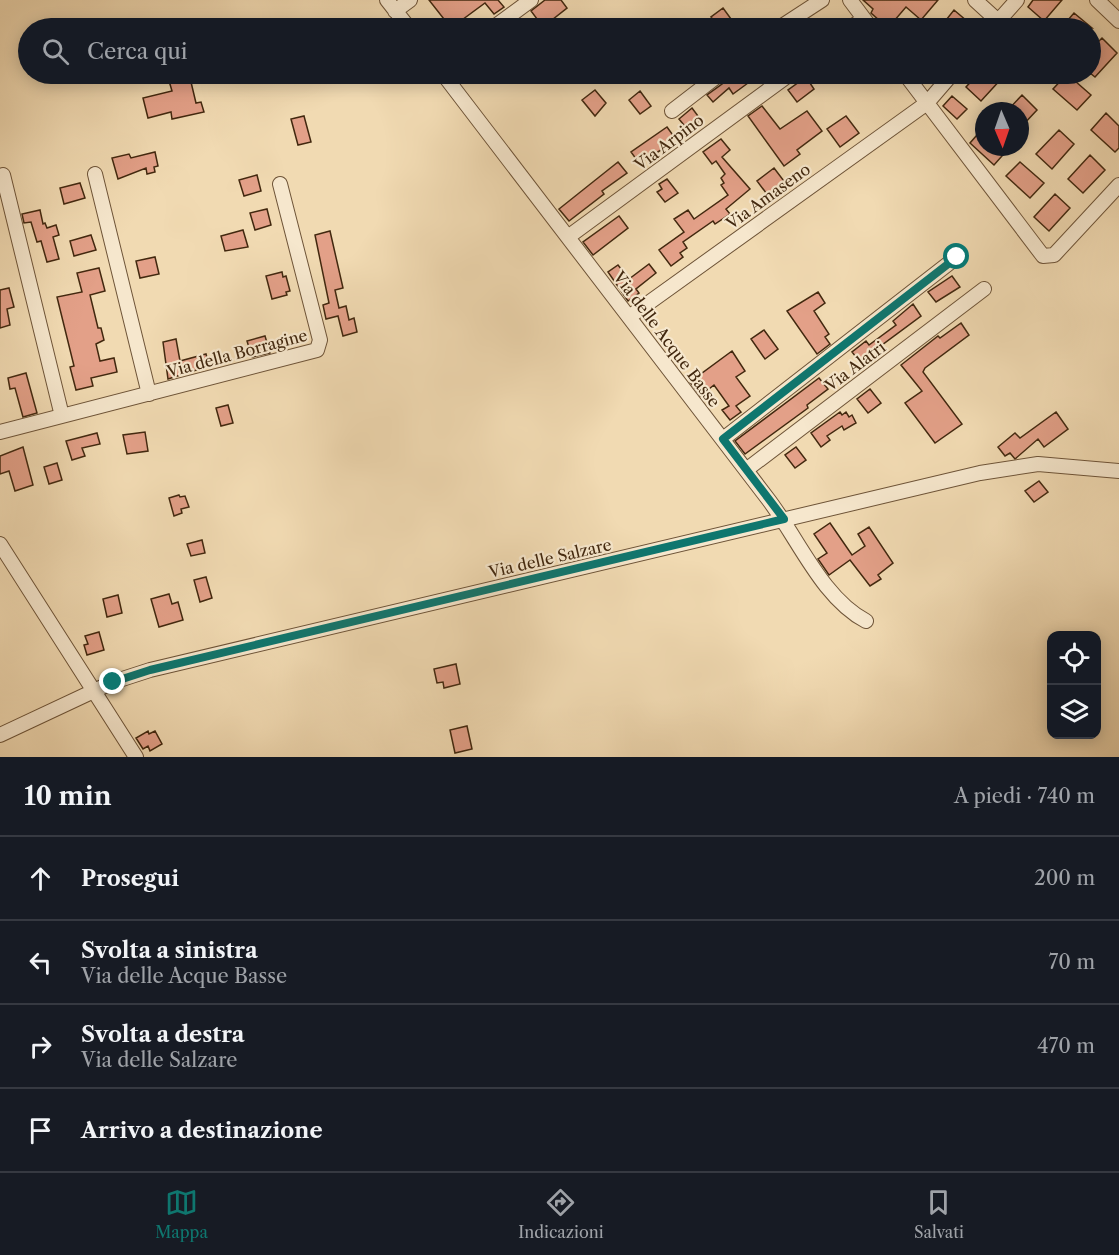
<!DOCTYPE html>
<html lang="it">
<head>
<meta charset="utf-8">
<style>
	:root { --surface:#171b24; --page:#20242c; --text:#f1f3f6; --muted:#9ea1a6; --line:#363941; --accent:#0f766e }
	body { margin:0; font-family:"Libre Caslon Text",serif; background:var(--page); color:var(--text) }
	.controls { position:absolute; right:18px; bottom:18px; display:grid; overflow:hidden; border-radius:12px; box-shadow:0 3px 15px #0003 }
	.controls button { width:54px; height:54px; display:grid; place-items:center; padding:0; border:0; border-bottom:2px solid var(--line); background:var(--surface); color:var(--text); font:30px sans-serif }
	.compass { position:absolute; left:975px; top:102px; width:54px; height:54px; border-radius:50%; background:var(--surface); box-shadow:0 3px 15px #0003; rotate:178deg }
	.stop { position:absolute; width:18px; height:18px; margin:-14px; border:4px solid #0f766e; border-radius:50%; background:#fff }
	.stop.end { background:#0f766e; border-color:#fff; box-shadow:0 2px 6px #0008 }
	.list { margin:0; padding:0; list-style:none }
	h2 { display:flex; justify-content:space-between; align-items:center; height:78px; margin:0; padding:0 24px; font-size:26px }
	h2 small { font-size:20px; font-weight:400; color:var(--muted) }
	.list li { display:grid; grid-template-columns:39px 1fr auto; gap:18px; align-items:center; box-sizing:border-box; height:84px; padding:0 24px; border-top:2px solid var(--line) }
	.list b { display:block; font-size:22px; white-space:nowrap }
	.list p { margin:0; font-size:20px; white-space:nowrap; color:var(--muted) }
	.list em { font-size:20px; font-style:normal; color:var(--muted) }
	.icon { flex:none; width:33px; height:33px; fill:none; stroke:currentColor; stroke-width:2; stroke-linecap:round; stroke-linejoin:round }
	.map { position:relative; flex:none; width:1119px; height:757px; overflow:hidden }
	.search { position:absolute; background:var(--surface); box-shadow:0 3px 15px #0003; left:18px; right:18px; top:18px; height:66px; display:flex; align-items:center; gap:15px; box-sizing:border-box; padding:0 21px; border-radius:33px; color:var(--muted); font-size:22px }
	.sheet { height:414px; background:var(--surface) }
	nav { display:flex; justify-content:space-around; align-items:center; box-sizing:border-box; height:84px; border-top:2px solid var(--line); background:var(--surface); font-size:16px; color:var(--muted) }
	nav a { display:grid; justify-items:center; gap:3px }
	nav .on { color:var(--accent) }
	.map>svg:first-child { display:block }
</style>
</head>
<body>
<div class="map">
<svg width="1119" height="757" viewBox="0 0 1119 757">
	<rect width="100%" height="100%" fill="#f1dab2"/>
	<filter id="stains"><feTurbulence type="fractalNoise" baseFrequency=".00333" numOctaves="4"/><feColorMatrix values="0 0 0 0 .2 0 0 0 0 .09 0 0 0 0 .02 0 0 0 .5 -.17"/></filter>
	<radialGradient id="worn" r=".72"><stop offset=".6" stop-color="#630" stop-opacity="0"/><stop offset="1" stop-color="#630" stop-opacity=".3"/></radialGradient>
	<!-- building -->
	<path fill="#e3a088" stroke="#42280f" stroke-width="1.5" d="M429,0H498L504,7L494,14L485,3L451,28Z
		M545,0H561L567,8L543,27L531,11Z
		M863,0H938L921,20L906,7L888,28L871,13L873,9Z
		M1033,0H1062L1044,21L1028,7Z
		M723,8L734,23L727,28H720L711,17Z
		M954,10L967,21L961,28H946L942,25Z
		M1074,13L1092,28H1061Z
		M1102,38L1117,53L1095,77L1090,73V50Z
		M167,74H186L188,82H191L196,103L201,102L204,112L172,119L171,112L148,118L143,98L172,91Z
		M736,74H740L748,83L733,94L729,88L713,102L707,95Z
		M978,74H997L1002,78L981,101L966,87Z
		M1067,74L1091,95L1077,110L1053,89Z
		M806,77L814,89L797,102L788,90Z
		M595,90L606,103L595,116L582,100Z
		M640,91L651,106L640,114L629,100Z
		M1022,95L1037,110L1020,128V111H1007Z
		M952,96L967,109L957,119L943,106Z
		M762,106L780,129L807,111L822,131L797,150L800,154L784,166L748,116Z
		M692,108L701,120L688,130L679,119Z
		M1106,113L1119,126V148L1115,152L1091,130Z
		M304,116L311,142L298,145L291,119Z
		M846,116L859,133L840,147L827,129Z
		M667,127L675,138L671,141L673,143L639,163L631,152Z
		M984,127V147H1010L994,165L970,143Z
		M1059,130L1074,144L1052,169L1036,154Z
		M721,139L730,150L722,157L750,189L726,209L730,214L715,224L713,221L683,242L687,248L680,253L683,257L671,266L659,250L684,232L674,219L688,210L694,219L728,195L721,185L724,183L721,178L725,174L716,161L712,164L703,152Z
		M155,152L158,166L154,167L155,172L147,174L146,168L118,179L112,158L129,154L131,158Z
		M1090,155L1105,170L1083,193L1068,179Z
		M618,162L627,173L602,191L604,194L569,221L559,209Z
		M1020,162L1044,183L1030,198L1006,176Z
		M774,168L787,185L770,198L757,181Z
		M257,175L261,191L244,196L239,180Z
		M667,179L678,193L665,202L657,192L662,189L659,184Z
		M80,183L85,198L64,204L60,188Z
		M1055,194L1070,208L1049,231L1034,217Z
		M267,209L271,225L255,230L250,213Z
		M40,210L43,224L45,223L47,228L56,225L59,235L53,237L59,259L47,262L41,241L37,242L31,222L24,223L22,214Z
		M619,216L628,228L593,255L583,242Z
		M243,230L248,247L225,251L221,236Z
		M330,231L343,288L335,290L339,308L346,306L349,320L354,318L357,332L343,336L338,316L326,319L323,305L329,303L315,235Z
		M91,235L96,250L74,256L70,241Z
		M155,257L159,274L140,278L136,261Z
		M649,264L656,273L636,289L639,293L628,301L608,272L618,265L629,279Z
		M99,268L105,291L90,295L98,328H101L104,340L96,344L100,361L114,358L117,372L91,378L93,386L76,390L70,367L74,366L57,297L82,292L77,273Z
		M282,272L283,277L286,276L290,291L286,292L287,295L272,299L266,276Z
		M952,276L960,287L936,302L928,292Z
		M9,288L14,307L7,309L10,325L0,328V290Z
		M818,292L825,303L814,311L829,334L825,337L830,344L817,354L787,311Z
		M913,304L921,316L874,351L877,355L863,366L852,352L866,341L869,345L896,325L893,321Z
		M961,323L969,335L925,368L923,372L962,424L935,443L905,403L922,391L901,365L938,336L940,338Z
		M764,330L778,349L765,359L751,339Z
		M265,336L270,353L252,357L247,341Z
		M176,339L180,361L206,354L209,366L168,379L163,342Z
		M732,351L745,371L736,377L750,396L736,406L741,412L730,420L722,410L729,406L714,385L700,396L690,382Z
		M26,373L37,413L23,417L15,388L10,389L8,378Z
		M819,378L828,389L807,405L808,408L745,454L735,441Z
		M870,389L881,403L868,413L857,399Z
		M228,405L233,423L221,426L216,408Z
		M840,412L842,415L846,412L849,417L852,415L856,423L844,430L842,426L827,436L830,440L821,447L811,433Z
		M1056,412L1068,429L1044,447L1038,439L1015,459L1010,453L1005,456L998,447L1015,433L1020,438Z
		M145,432L148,451L127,454L123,435Z
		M97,433L100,444L82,448L85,456L72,460L66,441Z
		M23,447L33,485L15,491L9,471L0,474V456Z
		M796,447L806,460L795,468L785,455Z
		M57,463L62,480L49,484L44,467Z
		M1039,481L1048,492L1034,502L1025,491Z
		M179,495L180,497L185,496L189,507L181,509L182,513L174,516L169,498Z
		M830,523L852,555L865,546L858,534L869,527L893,563L878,575L881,579L870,586L850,560L829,575L818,559L827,553L814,534Z
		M202,540L205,553L191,556L187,544Z
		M206,577L212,598L200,602L194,580Z
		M169,594L172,604L178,602L183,620L159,627L151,599Z
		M118,595L122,613L107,617L103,599Z
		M99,632L104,650L87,655L84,645L88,644L85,636Z
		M456,664L460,684L444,688L443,682L437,683L434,669Z
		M467,726L472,749L455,753L450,730Z
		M148,731L149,734L155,731L162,744L150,751L148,746L143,749L136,738Z"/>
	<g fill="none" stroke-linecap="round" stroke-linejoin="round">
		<defs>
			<path id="minor" d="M387,0L409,28
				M850,0L871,28
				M975,0L998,21
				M1097,0L1119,21
				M395,11L410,0
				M493,28L531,0
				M779,28L822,0
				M850,28L864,19
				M992,28L1017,0
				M443,74C551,215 659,357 768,499C798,538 822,598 866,621
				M905,74L1043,256L1054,255L1119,185
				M672,111L720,74
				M95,174L149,394
				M3,175L62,416
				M568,237L790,74
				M629,317L927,103L952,74
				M0,432L317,350L320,340L280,184
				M723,439L957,257
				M746,470L984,289
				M0,544L136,757
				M0,735L113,682L150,670L980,473L1038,464L1119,471"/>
		</defs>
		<!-- minor casing -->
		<use href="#minor" stroke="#6e5438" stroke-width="16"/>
		<!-- minor -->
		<use href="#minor" stroke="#f6e7cd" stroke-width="14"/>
	</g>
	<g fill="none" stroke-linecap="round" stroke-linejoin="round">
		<!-- route -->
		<path stroke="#0f766e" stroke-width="8" d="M113,682L150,670L784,519L723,439L957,257"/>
	</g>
	<g text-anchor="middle" stroke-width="4.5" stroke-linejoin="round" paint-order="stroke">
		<!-- street labels -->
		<g font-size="16" fill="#42280f" stroke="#f6e7cd">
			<text transform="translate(669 142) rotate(-37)" y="6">Via Arpino</text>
			<text transform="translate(768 196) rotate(-36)" y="6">Via Amaseno</text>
			<text transform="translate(667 339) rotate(53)" y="6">Via delle Acque Basse</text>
			<text transform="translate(237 353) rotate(-15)" y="6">Via della Borragine</text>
			<text transform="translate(855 366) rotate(-37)" y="6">Via Alatri</text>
			<text transform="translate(550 558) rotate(-13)" y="6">Via delle Salzare</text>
		</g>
	</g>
	<rect width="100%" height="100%" filter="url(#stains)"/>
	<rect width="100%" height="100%" fill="url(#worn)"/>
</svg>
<div class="controls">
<button><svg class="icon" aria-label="locate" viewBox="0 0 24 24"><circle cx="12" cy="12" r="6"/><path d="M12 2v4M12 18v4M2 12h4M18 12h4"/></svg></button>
<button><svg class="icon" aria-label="layers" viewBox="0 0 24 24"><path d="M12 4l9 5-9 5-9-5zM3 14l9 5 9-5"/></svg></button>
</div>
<svg class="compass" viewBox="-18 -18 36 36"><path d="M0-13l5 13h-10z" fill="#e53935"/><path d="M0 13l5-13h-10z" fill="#9ea1a6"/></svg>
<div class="stop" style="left:957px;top:257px"></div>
<div class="stop end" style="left:113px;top:682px"></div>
<div class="search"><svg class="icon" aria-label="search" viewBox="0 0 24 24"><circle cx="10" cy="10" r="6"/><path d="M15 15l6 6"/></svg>Cerca qui</div>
</div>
<section class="sheet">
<h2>10 min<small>A piedi · 740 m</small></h2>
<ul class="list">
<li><svg class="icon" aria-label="ahead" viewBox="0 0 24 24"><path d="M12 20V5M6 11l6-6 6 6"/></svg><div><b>Prosegui</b></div><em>200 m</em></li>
<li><svg class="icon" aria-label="left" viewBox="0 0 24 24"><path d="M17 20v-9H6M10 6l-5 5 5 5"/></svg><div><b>Svolta a sinistra</b><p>Via delle Acque Basse</p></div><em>70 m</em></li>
<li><svg class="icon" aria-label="right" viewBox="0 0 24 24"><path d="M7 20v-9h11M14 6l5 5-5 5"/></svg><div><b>Svolta a destra</b><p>Via delle Salzare</p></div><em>470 m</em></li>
<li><svg class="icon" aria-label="arrive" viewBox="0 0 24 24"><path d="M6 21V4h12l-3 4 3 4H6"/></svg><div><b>Arrivo a destinazione</b></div></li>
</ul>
</section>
<nav>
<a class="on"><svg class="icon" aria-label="map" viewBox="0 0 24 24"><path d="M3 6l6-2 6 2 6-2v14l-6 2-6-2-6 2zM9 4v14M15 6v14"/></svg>Mappa</a>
<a><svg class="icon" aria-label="directions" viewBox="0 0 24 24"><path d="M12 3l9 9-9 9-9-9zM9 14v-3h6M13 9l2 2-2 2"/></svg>Indicazioni</a>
<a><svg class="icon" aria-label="saved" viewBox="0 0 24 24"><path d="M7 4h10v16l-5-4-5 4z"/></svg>Salvati</a>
</nav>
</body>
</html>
